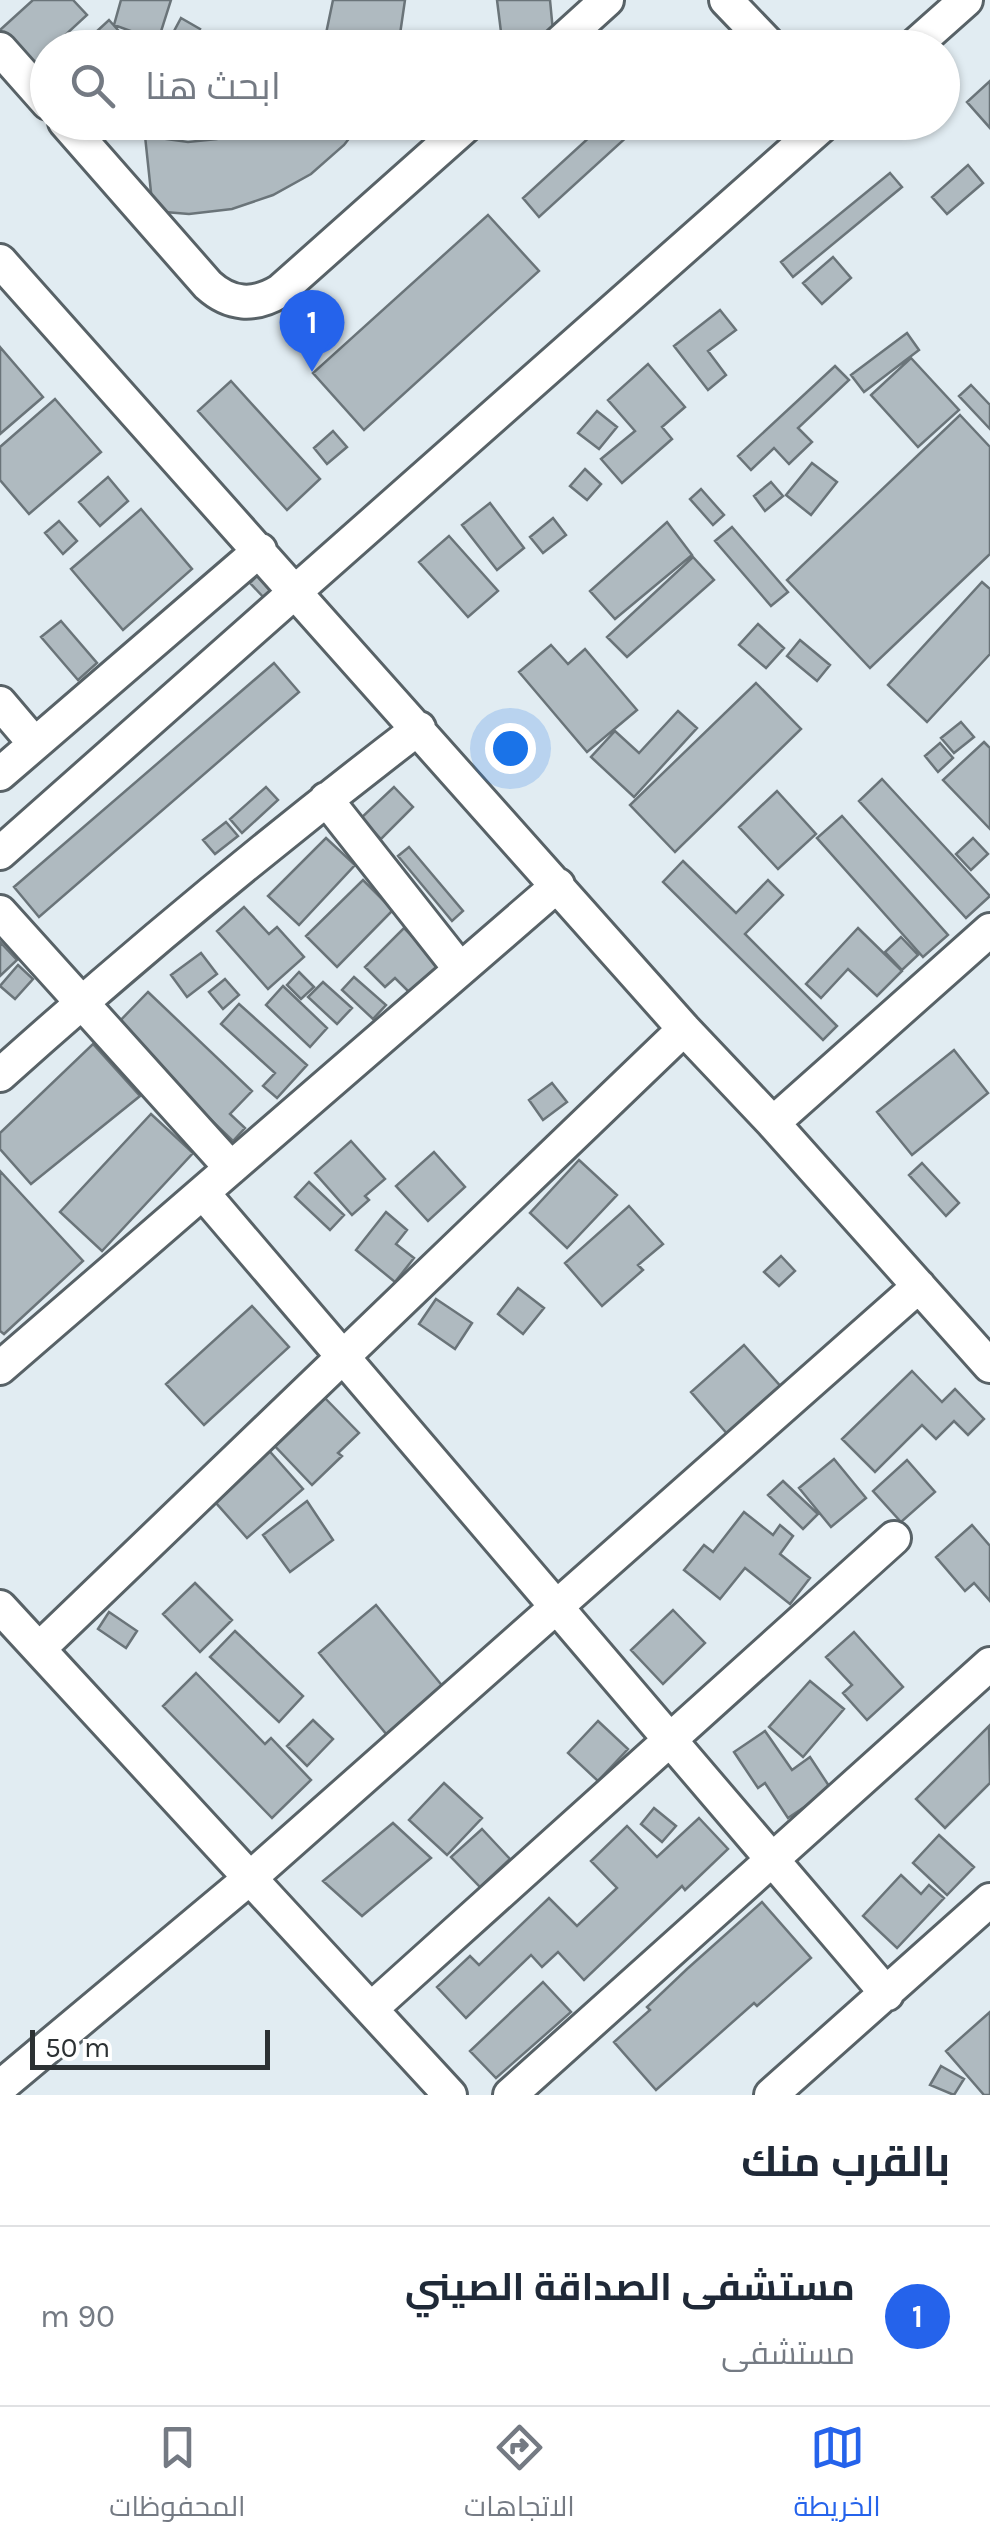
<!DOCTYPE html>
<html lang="ar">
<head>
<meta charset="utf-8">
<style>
	:root { --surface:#fff; --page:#f2f2f3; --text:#1f2937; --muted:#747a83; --line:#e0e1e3; --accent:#2563eb }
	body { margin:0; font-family:Karla,Cairo,sans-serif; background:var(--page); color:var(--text); direction:rtl }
	.scale { position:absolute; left:30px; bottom:25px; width:240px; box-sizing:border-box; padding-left:10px; border:5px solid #2c3133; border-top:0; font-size:28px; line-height:35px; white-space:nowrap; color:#2c3133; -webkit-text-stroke:8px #fff; paint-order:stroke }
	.you { position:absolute; left:510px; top:748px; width:35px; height:35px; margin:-25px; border:8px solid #fff; border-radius:50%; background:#1a73e8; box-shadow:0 0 0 15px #1a73e833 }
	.badge { display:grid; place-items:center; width:65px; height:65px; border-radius:50%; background:var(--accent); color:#fff; font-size:32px; font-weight:700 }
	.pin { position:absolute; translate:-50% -82px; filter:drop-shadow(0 2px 5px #0008) }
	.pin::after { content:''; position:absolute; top:52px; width:35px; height:30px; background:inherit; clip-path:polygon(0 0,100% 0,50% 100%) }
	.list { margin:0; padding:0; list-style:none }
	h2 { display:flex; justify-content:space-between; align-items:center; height:130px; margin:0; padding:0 40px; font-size:42px }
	h2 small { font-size:32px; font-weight:400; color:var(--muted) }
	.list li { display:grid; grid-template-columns:65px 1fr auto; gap:30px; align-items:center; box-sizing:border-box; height:180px; padding:0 40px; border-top:2px solid var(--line) }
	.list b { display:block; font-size:38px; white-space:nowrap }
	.list p { margin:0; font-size:32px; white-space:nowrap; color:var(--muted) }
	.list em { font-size:32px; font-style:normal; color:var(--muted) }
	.icon { flex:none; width:55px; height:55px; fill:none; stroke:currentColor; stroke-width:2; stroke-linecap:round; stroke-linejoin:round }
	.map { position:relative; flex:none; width:990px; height:2095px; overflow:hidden; direction:ltr }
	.search { position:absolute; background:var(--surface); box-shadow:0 2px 8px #0004; left:30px; right:30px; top:30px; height:110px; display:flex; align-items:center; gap:25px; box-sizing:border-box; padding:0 35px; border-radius:55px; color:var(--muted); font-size:38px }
	.sheet { height:310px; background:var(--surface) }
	nav { display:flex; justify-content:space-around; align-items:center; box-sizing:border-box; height:140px; border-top:2px solid var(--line); background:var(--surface); font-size:28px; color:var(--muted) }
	nav a { display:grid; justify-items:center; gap:5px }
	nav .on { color:var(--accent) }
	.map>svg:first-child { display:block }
</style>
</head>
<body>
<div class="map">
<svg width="990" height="2095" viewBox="0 0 990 2095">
	<rect width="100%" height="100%" fill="#e1ecf2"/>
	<!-- building -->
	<path fill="#afbac0" stroke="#6a7479" stroke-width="2.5" d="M33,0H73L87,15L63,37L73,48H48V86L0,46V30Z
		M121,0H171L158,41L114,25Z
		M333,0H405L398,48H323Z
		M497,0H550L554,42L503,48Z
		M181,18L200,29L190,48H165Z
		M109,20L134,48L82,45Z
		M990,81V128L967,102Z
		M257,122H362L344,145L311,174L273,195L232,209L189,214L153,211L145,136L188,142L217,139Z
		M606,122H618L629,135L539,217L523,198Z
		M968,165L983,183L947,214L932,197Z
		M890,173L902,187L793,277L781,262Z
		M488,215L539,271L364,430L313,373Z
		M833,257L851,278L822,304L803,283Z
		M720,310L736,330L708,351L726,375L708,390L674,346Z
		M907,333L919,350L864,392L851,375Z
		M0,347L43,397L0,434Z
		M911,358L959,410L918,447L871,395Z
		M648,364L685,407L662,427L672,439L622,483L601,459L635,431L608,400Z
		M835,366L849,380L798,428L812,442L789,464L774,448L751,470L738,456Z
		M231,381L320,479L287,510L198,411Z
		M971,385L990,405V429L959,396Z
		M55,399L101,452L29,514L0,480V447Z
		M597,411L617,427L599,449L578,433Z
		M960,415L990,447V554L870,668L787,580Z
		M333,431L347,447L327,464L314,448Z
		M812,463L837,482L811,515L786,495Z
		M585,469L601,484L587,500L570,486Z
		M108,477L128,501L100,526L79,502Z
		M771,482L783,496L765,511L754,496Z
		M701,489L724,515L713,525L690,499Z
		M490,503L524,548L497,570L462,525Z
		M141,509L192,569L123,630L71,569Z
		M553,518L566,535L543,553L530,537Z
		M59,521L77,541L63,554L45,533Z
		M667,522L692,555L615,619L590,591Z
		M732,527L788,592L771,606L715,541Z
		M449,536L498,591L468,617L419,562Z
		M693,557L714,580L627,657L607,637Z
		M267,566L284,584L267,601L250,583Z
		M982,582L990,589V654L927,722L888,685Z
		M61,621L97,663L78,680L41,637Z
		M758,624L784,648L766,668L739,645Z
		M800,640L830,665L817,681L787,656Z
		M551,645L568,664L585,649L637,710L587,752L519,672Z
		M274,663L299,692L39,917L14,887Z
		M756,683L801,729L675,852L630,805Z
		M678,711L697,728L634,797L591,757L615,731L639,753Z
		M961,722L974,737L954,753L941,738Z
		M984,742L990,748V829L943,780Z
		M940,743L953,758L938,772L925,756Z
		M882,779L990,896L966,918L859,801Z
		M266,787L278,800L242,833L230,819Z
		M394,787L413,807L381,839L361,818Z
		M777,791L816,834L778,869L739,827Z
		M842,816L948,935L923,957L817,838Z
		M226,822L238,836L215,854L203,840Z
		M326,838L355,865L299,925L268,896Z
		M973,838L988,854L971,870L956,854Z
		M409,847L463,911L452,921L398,856Z
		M683,861L736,913L768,880L783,895L745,934L837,1026L823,1040L663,882Z
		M363,880L393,910L337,967L306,936Z
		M244,907L269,934L277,927L304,957L268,989L217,931Z
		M404,928L441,965L412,995L395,978L385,987L365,967Z
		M858,928L902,971L877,996L848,969L821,998L806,984Z
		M901,937L918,955L902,970L885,952Z
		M0,942L17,960L0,976Z
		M201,953L217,974L187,997L171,975Z
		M18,965L33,979L15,999L0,986Z
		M299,972L314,987L301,999L287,985Z
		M354,977L386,1005L373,1019L342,990Z
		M225,979L239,995L223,1009L209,992Z
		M323,982L352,1008L337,1024L308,997Z
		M283,986L327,1028L310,1047L266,1005Z
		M148,992L252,1091L230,1114L245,1128L233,1141L114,1027Z
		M239,1004L307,1065L277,1098L263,1086L275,1073L221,1024Z
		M93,1044L140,1096L31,1184L0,1149V1133Z
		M954,1050L988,1093L912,1155L877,1112Z
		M552,1083L567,1102L543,1120L529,1100Z
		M151,1114L193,1153L102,1251L60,1212Z
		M351,1141L385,1179L365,1196L369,1200L352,1215L315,1173Z
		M434,1152L465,1187L428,1221L396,1186Z
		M579,1160L617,1195L567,1248L530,1213Z
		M922,1163L959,1203L946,1216L909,1175Z
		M0,1171L83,1261L4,1334L0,1331Z
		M309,1182L344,1215L330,1230L295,1197Z
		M629,1206L663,1244L638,1265L643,1270L602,1306L565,1263Z
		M386,1212L407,1230L396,1244L414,1258L395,1282L356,1250Z
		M781,1256L795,1271L779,1286L764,1272Z
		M518,1288L544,1308L523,1334L498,1314Z
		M436,1299L472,1323L455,1349L419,1324Z
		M252,1306L289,1347L204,1425L166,1384Z
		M744,1345L783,1389L729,1436L691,1392Z
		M912,1371L942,1402L955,1389L984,1419L968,1435L954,1421L936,1439L922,1425L875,1472L842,1439Z
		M321,1394L359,1433L338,1453L342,1456L312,1485L271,1442Z
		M265,1446L303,1489L247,1538L209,1495Z
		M834,1459L866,1498L831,1527L799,1488Z
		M907,1460L935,1492L901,1522L873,1491Z
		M783,1481L818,1514L803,1529L768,1495Z
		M307,1501L333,1540L290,1572L263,1535Z
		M744,1512L773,1535L780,1525L793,1536L780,1554L810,1578L790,1604L745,1568L720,1599L684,1570L704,1545L713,1552Z
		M972,1525L990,1546V1601L974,1583L965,1591L936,1557Z
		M195,1583L232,1620L200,1652L163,1614Z
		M376,1605L449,1694L392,1741L319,1653Z
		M673,1610L705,1643L663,1684L631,1650Z
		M109,1612L137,1631L126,1648L98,1629Z
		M235,1631L303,1696L279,1722L210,1657Z
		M854,1632L903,1687L867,1720L843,1693L852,1685L826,1657Z
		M196,1673L265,1744L271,1738L311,1780L272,1818L163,1706Z
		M810,1681L844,1709L803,1757L769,1727Z
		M313,1720L333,1739L307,1766L287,1746Z
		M598,1721L628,1749L598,1781L568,1753Z
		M989,1726L990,1783L945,1828L916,1799Z
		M765,1731L792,1770L810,1757L831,1789L788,1818L765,1783L758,1788L734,1752Z
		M444,1783L482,1818L447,1855L409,1820Z
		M654,1808L676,1826L662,1842L641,1824Z
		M699,1818L728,1849L685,1890L682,1886L584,1980L558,1952L542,1967L531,1955L466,2018L437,1987L470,1956L479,1965L549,1898L577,1926L617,1888L591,1861L627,1826L657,1857Z
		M393,1823L431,1858L362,1916L323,1881Z
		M482,1829L510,1859L480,1887L451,1857Z
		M939,1835L974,1867L947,1895L913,1863Z
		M901,1875L921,1894L929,1885L944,1898L897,1948L863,1916Z
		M762,1902L811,1958L757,2006L754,2003L656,2090L614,2042L650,2010L647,2007L687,1969Z
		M543,1982L571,2012L496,2078L470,2051Z
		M990,2012V2095H984L946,2051Z
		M941,2066L964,2079L954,2095L930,2085Z"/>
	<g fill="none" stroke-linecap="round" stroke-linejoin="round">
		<defs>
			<path id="minor" d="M726,0L772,48
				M554,48L607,0
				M912,48L966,0
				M0,49L48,103
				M65,122L208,285C230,305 254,307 280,291L470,122
				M0,261L684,1029L773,1123L990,1366
				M0,703L34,743
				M0,774L260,550
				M326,799L460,969
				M0,853L826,122
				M0,912L231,1168
				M0,1075C135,954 275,838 419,728
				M773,1123L990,930
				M203,1193L887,1994
				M0,1368L558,885
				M0,1607L450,2095
				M39,1649L684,1029
				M371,2009L894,1538
				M0,2087L250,1878L919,1286
				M510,2095L990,1664
				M771,2095L990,1900"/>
		</defs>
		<!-- minor casing -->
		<use href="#minor" stroke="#586267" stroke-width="38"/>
		<!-- minor -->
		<use href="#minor" stroke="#fff" stroke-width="32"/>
	</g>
</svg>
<div class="scale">50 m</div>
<div class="you"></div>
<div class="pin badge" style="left:312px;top:372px">1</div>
<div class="search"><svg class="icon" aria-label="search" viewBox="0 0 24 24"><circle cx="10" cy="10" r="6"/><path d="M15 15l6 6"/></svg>ابحث هنا</div>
</div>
<section class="sheet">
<h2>بالقرب منك<small></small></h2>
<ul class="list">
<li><span class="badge">1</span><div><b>مستشفى الصداقة الصيني</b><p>مستشفى</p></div><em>90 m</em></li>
</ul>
</section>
<nav>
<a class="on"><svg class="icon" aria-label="map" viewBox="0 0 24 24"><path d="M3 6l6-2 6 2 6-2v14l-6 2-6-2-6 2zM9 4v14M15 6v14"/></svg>الخريطة</a>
<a><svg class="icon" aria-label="directions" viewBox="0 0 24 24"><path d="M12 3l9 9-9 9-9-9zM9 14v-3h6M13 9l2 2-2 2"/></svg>الاتجاهات</a>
<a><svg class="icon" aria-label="saved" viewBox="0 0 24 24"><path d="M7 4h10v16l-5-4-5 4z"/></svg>المحفوظات</a>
</nav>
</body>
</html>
